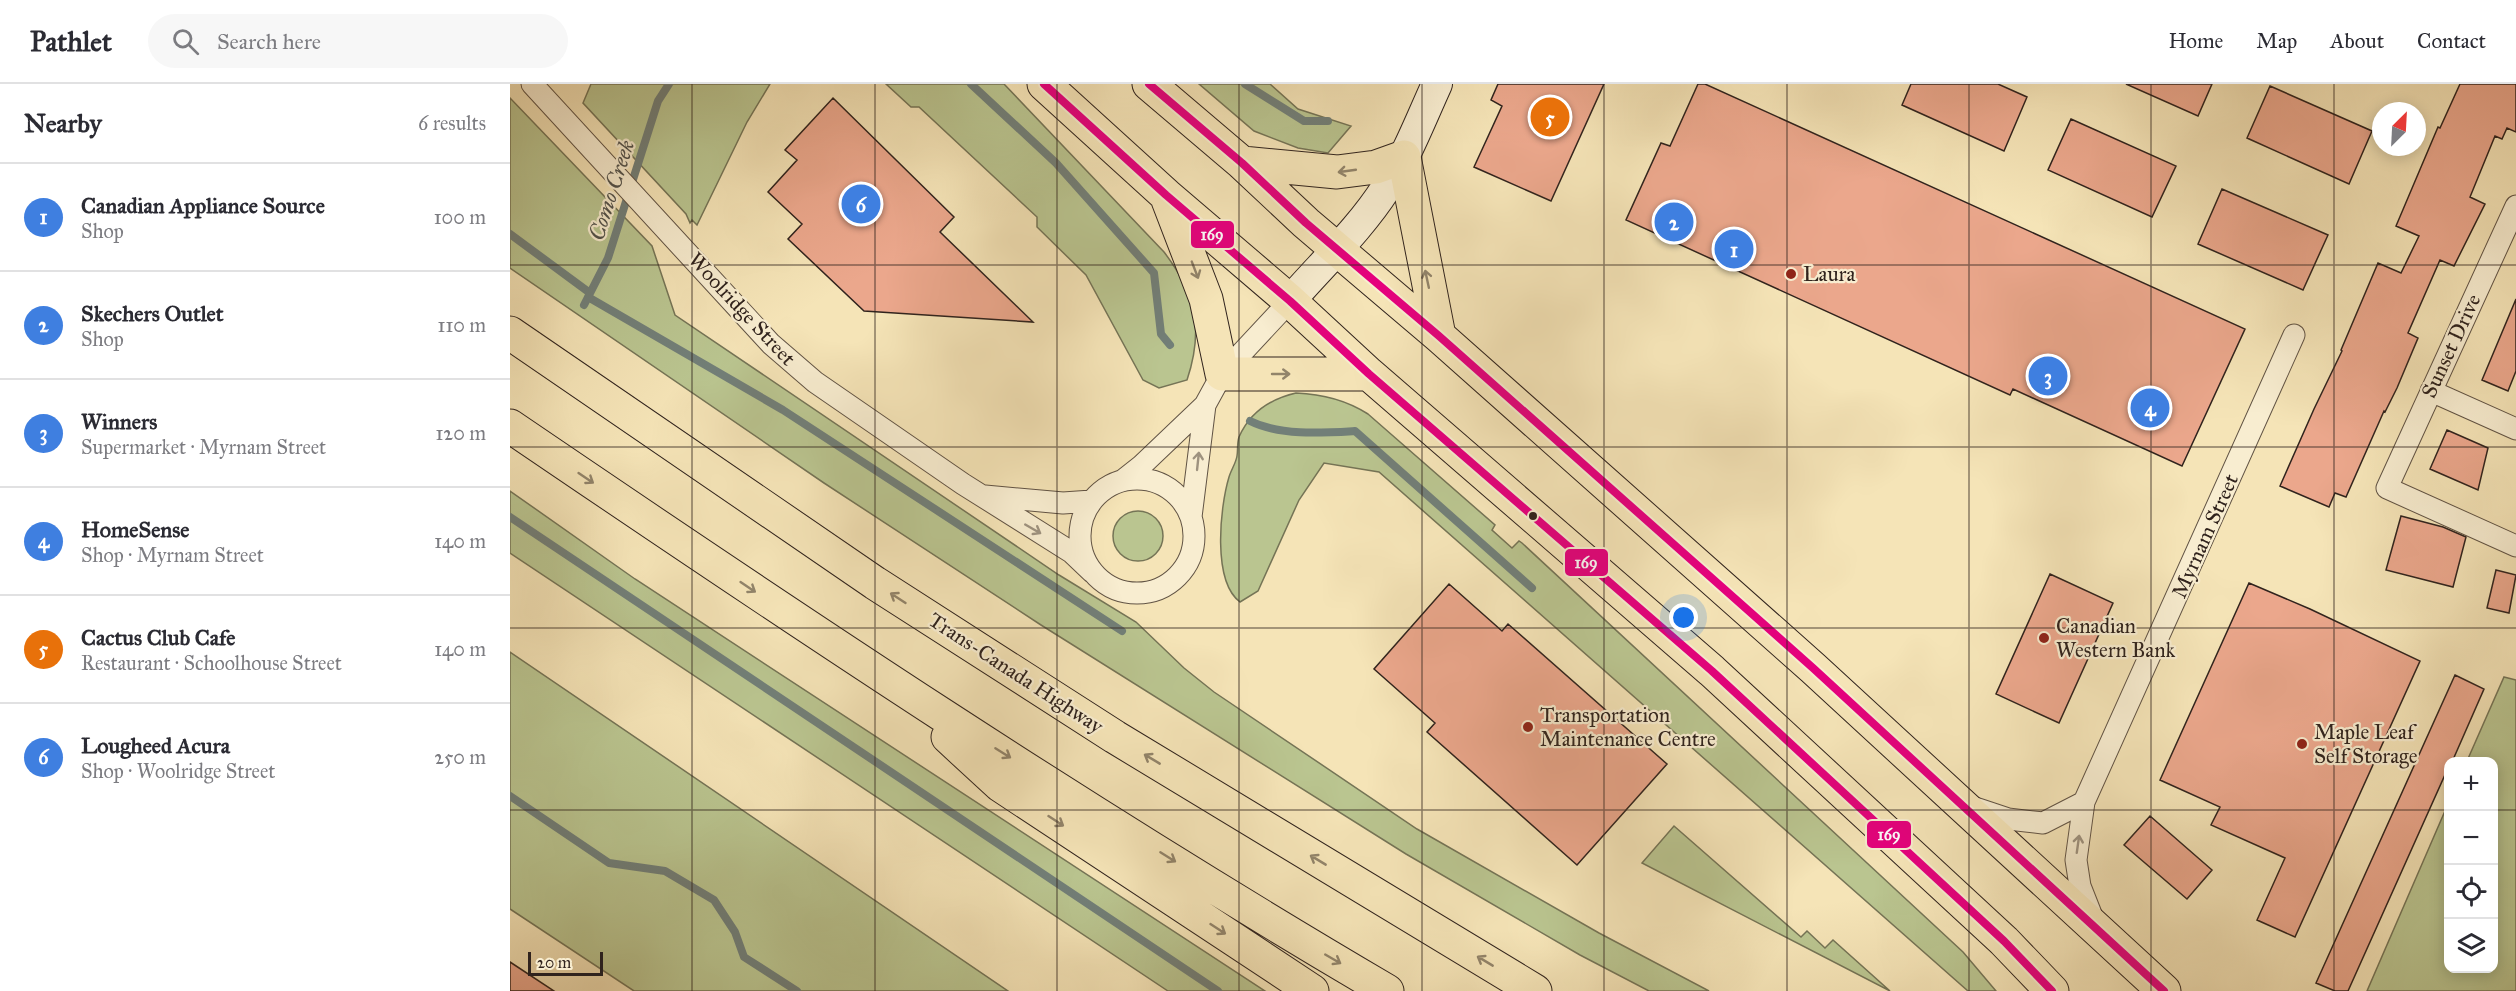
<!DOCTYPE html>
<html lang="en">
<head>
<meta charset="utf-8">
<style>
	:root { --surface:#fff; --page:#f7f7f7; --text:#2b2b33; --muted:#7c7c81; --line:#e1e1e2; --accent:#8f2418 }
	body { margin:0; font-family:"IM FELL Great Primer",serif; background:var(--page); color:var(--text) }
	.controls { position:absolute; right:18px; bottom:18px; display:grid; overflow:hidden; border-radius:12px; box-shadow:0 3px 15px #0003 }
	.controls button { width:54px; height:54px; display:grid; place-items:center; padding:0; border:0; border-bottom:2px solid var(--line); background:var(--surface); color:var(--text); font:30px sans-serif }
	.compass { position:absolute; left:1862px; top:18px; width:54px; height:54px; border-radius:50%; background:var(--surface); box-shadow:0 3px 15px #0003; rotate:24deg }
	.scale { position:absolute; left:18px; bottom:15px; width:75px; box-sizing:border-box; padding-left:6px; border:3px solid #30231d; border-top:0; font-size:16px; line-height:21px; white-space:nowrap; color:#30231d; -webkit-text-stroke:4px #f8edd0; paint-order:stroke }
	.you { position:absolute; left:1174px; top:534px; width:21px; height:21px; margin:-15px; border:4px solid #fff; border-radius:50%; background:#1a73e8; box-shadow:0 0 0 9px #1a73e833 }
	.badge { display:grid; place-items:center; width:39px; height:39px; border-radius:50%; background:var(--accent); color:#fff; font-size:20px; font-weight:700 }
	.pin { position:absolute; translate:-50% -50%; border:3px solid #fff; box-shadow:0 2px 6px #0006 }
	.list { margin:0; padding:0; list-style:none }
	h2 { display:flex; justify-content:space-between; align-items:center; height:78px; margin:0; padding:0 24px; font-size:26px }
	h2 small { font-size:20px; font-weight:400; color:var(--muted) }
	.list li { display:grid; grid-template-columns:39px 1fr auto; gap:18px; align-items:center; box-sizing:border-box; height:108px; padding:0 24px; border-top:2px solid var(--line) }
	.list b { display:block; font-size:22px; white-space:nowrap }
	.list p { margin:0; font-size:20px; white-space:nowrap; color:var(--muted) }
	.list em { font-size:20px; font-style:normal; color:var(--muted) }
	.icon { flex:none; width:33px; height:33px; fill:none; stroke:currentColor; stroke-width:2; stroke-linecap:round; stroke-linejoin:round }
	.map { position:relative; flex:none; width:2006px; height:907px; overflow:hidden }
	header { display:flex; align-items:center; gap:36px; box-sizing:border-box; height:84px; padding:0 30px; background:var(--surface); border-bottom:2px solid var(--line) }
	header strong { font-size:28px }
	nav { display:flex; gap:33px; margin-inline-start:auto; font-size:21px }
	.search { width:420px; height:54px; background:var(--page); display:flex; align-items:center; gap:15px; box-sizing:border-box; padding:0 21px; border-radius:33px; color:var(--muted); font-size:22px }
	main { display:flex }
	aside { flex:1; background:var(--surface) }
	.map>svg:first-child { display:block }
</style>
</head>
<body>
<header>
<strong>Pathlet</strong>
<div class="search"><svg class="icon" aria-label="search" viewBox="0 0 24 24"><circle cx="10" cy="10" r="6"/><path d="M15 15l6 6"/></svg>Search here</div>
<nav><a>Home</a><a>Map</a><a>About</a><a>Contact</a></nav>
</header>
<main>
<aside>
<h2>Nearby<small>6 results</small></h2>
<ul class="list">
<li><span class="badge" style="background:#3f7fe0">1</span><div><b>Canadian Appliance Source</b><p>Shop</p></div><em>100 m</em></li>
<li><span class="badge" style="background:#3f7fe0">2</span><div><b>Skechers Outlet</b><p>Shop</p></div><em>110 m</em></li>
<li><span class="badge" style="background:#3f7fe0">3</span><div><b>Winners</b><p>Supermarket · Myrnam Street</p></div><em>120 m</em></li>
<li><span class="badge" style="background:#3f7fe0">4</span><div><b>HomeSense</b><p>Shop · Myrnam Street</p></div><em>140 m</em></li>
<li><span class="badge" style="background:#e8710a">5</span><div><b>Cactus Club Cafe</b><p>Restaurant · Schoolhouse Street</p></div><em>140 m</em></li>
<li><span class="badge" style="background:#3f7fe0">6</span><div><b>Lougheed Acura</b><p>Shop · Woolridge Street</p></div><em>250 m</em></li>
</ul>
</aside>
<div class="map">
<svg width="2006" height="907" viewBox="0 0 2006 907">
	<rect width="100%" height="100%" fill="#f5e4b7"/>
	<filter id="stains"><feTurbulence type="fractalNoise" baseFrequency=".00333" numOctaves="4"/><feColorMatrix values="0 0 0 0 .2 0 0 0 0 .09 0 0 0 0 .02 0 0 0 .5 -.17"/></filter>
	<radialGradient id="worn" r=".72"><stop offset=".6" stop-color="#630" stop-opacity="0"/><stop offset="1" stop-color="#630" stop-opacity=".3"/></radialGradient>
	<!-- green -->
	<path fill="#bac590" stroke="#757456" stroke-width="1.5" d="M81,0H260L237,38L187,141L182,136L180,139L176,130L73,19Z
		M376,0H494L654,168C686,210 694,245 677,296L649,304L633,296L576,191L527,143V133L409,23H401Z
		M689,0H760L788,25L841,42L818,69L788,64L744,47Z
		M0,14L142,162L165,231L549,491L626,538L674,584L704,608L907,745L1089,849L1199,907H1139L1070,871L896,770L531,541L314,399L0,184Z
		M786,309C813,310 836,316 858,330L985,441L982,446L1002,464L1009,457L1012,459L1453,868L1486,907H1458L869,388L814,379L789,416L748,507L730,518C702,497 710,423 719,393C721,386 726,379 727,372C728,366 727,359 729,353C740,328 760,315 786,309Z
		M0,407L125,495L755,907H658L0,469Z
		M603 452a25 25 0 1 1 50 0a25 25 0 1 1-50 0Z
		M0,568L498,907H124L0,825Z
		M1994,593L2006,596V907H1857L1938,720V884H1984V678L1957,677Z
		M1164,742L1291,853L1297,847L1315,864L1323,856L1380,907L1132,779Z"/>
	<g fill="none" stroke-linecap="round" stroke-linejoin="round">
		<!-- stream -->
		<path stroke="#727f78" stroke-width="8" d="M461,0L546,79L644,189L651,250L660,261
			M735,0L794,37H818
			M0,150L80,209
			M78,213L273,326L612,547
			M74,221L98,174L148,17L159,0
			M740,337C770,352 812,349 845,347L1022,504
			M0,433L708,907
			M0,712L99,779L155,787L204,816L225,848L234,873L287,907"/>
	</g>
	<!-- building -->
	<path fill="#eba78c" stroke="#30231d" stroke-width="1.5" d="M988,0H1094L1041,117L964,83L992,22L981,16Z
		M1188,0H1195L1735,245L1672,382L1503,305L1500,311L1116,136L1151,59L1160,62Z
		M1401,0H1488L1517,13L1494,67L1392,21Z
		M1616,0H1702L1688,32Z
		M1950,0H2006V48L1997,44L1992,55L1985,52L1960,113L1975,120L1944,182L1930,176L1898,249L1908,254L1887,304L1875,328L1874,327L1836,413L1825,409L1819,423L1770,402L1804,325L1832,267L1831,266L1868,179L1891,189L1909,152L1886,142L1928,43L1930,44Z
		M1760,2L1862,47L1839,100L1737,54Z
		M323,14L444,133L430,148L523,238L354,227L278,155L292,140L258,108L287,76L275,66Z
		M1561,35L1666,82L1642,133L1538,86Z
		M1712,105L1818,151L1793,206L1688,160Z
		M2006,215V287L1998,307L1972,296Z
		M1937,346L1978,364L1968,406L1920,385Z
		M1891,432L1933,443L1956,453L1943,503L1876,486Z
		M1986,486L2006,491L1999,529L1977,524Z
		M1540,490L1603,519L1549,639L1486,610Z
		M1739,499L1800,525L1910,577L1785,853L1747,836L1775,774L1701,741L1710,723L1650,696Z
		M939,500L992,547L998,540L1157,680L1067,781L917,648L925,639L864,585Z
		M1945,591L1974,605L1942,678H1938V684L1838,907H1825L1806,899Z
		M1640,732L1702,786L1677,815L1614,761Z
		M0,878L44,907H0Z"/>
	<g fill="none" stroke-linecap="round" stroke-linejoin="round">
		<defs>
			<path id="minor" d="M22,0L261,260L305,298L453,400L561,468L582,488
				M2006,122L1877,404L2006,462
				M1921,307L2006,345
				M570 452a57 57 0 1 1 114 0a57 57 0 1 1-114 0Z
				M612,397L631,382L695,321L712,290L780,217
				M475,412L553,419L582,417
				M681,433L695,321
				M1462,723L1498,735L1533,739L1574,718
				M1583,835L1570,802L1566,776L1574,718L1784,251"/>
			<path id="secondary" d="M780,217C812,180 850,145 876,104C897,72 911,35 927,0"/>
			<path id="primary" d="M534,0L656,111L780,217L859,290L1202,587L1494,857L1542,907
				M639,0L732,79L796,139L929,252L1303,584L1654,907
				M732,79L827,88L866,83L894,73L929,252
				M658,116L696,215L712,290H859"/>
			<path id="motorway" d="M0,249L365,499L605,653L1025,907
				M0,342C288,538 577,731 877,907
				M438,653L490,701L802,907"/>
		</defs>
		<!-- minor casing -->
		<use href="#minor" stroke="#615344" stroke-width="23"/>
		<!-- secondary casing -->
		<use href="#secondary" stroke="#30231d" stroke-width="32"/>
		<!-- primary casing -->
		<use href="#primary" stroke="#30231d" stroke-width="35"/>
		<!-- motorway casing -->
		<use href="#motorway" stroke="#30231d" stroke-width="35"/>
		<!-- minor -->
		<use href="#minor" stroke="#f8edd0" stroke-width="21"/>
		<!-- secondary -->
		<use href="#secondary" stroke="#f8edd0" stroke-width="30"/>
		<!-- primary -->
		<use href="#primary" stroke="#f5e4b7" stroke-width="33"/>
		<!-- motorway -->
		<use href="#motorway" stroke="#f5e4b7" stroke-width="33"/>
		<defs>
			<path id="bus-1" d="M534,0L656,111L780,217L859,290L1202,587L1494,857L1542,907
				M639,0L732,79L796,139L929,252L1303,584L1654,907"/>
		</defs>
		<!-- bus-1 casing -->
		<use href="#bus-1" stroke="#f8edd0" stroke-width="12"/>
		<!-- bus-1 -->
		<use href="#bus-1" stroke="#e5007d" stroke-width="8"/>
	</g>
	<!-- one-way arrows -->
	<defs><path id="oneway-shaft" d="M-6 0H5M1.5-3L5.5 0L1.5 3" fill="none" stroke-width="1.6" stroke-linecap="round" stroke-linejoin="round" transform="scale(1.5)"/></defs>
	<g stroke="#92846a">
		<use href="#oneway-shaft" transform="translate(837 87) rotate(172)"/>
		<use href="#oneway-shaft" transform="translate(685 186) rotate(69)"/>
		<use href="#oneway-shaft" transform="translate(917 195) rotate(-102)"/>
		<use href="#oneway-shaft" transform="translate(771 290)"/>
		<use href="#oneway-shaft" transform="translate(76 394) rotate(34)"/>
		<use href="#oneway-shaft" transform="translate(238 503) rotate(34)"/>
		<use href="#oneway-shaft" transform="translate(388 514) rotate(-147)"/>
		<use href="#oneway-shaft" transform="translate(493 669) rotate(32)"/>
		<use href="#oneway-shaft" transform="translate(642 675) rotate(-149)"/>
		<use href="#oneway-shaft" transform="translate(546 737) rotate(33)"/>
		<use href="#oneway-shaft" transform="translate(658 773) rotate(32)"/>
		<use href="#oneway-shaft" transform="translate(808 776) rotate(-149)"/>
		<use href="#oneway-shaft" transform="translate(708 845) rotate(33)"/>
		<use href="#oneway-shaft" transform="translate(823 875) rotate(30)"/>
		<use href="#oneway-shaft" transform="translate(975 877) rotate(-149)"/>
	</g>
	<g stroke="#9e927f">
		<use href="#oneway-shaft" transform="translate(688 377) rotate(-84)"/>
		<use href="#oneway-shaft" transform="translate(523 445) rotate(30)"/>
		<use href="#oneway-shaft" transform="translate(1568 760) rotate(-82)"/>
	</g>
	<!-- grid -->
	<path fill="none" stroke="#30231d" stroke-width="1.5" stroke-opacity="0.55" d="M182,0V907M365,0V907M547,0V907M729,0V907M912,0V907M1094,0V907M1277,0V907M1459,0V907M1641,0V907M1824,0V907M0,181H2006M0,363H2006M0,544H2006M0,726H1938M1984,726H2006"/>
	<!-- markers -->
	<g fill="#8f2418" stroke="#f8edd0" stroke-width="2">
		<circle cx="1281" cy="190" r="6"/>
		<circle cx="1534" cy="554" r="6"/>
		<circle cx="1018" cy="643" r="6"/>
		<circle cx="1792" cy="660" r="6"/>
	</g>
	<circle fill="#30231d" stroke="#f8edd0" stroke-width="2" cx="1023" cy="432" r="5"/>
	<g text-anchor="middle" stroke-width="4.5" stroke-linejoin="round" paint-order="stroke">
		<!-- poi labels -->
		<g font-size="21" fill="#30231d" stroke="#f8edd0" text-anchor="start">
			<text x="1293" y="197">Laura</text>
			<text x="1546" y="549">Canadian<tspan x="1546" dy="24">Western Bank</tspan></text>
			<text x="1030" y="638">Transportation<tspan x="1030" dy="24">Maintenance Centre</tspan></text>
			<text x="1804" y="655">Maple Leaf<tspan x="1804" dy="24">Self Storage</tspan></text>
		</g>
		<!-- street labels -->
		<g font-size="21" fill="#30231d" stroke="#f8edd0">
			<text transform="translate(232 225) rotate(47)" y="7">Woolridge Street</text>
			<text transform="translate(1941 262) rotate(-65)" y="7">Sunset Drive</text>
			<text transform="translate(1695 452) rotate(-66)" y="7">Myrnam Street</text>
			<text transform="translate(506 589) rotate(33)" y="7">Trans-Canada Highway</text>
		</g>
		<!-- water labels -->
		<g font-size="22" font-style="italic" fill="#51514b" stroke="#f8edd0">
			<text transform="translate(101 106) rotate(-72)" y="8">Como Creek</text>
		</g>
	</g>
	<g stroke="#f8edd0" stroke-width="2">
		<rect x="680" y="136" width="45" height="29" rx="6" fill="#e5007d"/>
		<rect x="1054" y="464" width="45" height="29" rx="6" fill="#e5007d"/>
		<rect x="1356" y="736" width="46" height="29" rx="6" fill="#e5007d"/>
	</g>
	<g font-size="16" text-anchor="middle" font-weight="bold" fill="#fff">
		<text x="702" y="156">169</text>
		<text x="1076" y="484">169</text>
		<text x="1379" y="756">169</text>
	</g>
	<rect width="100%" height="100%" filter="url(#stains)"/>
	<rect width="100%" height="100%" fill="url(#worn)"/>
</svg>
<div class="controls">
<button>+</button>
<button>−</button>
<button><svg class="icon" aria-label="locate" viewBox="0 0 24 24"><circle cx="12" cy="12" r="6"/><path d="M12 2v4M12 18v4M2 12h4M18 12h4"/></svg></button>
<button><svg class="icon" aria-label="layers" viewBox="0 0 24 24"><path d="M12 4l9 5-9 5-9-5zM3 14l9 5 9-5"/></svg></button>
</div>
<svg class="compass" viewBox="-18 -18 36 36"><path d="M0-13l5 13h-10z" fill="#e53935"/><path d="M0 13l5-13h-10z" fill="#7c7c81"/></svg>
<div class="scale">20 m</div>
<div class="you"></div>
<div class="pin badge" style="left:1224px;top:165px;background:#3f7fe0">1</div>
<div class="pin badge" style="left:1164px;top:138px;background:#3f7fe0">2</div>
<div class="pin badge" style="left:1538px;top:292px;background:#3f7fe0">3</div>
<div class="pin badge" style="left:1640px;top:324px;background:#3f7fe0">4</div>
<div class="pin badge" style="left:1040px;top:33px;background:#e8710a">5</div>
<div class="pin badge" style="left:351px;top:120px;background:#3f7fe0">6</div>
</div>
</main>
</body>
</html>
